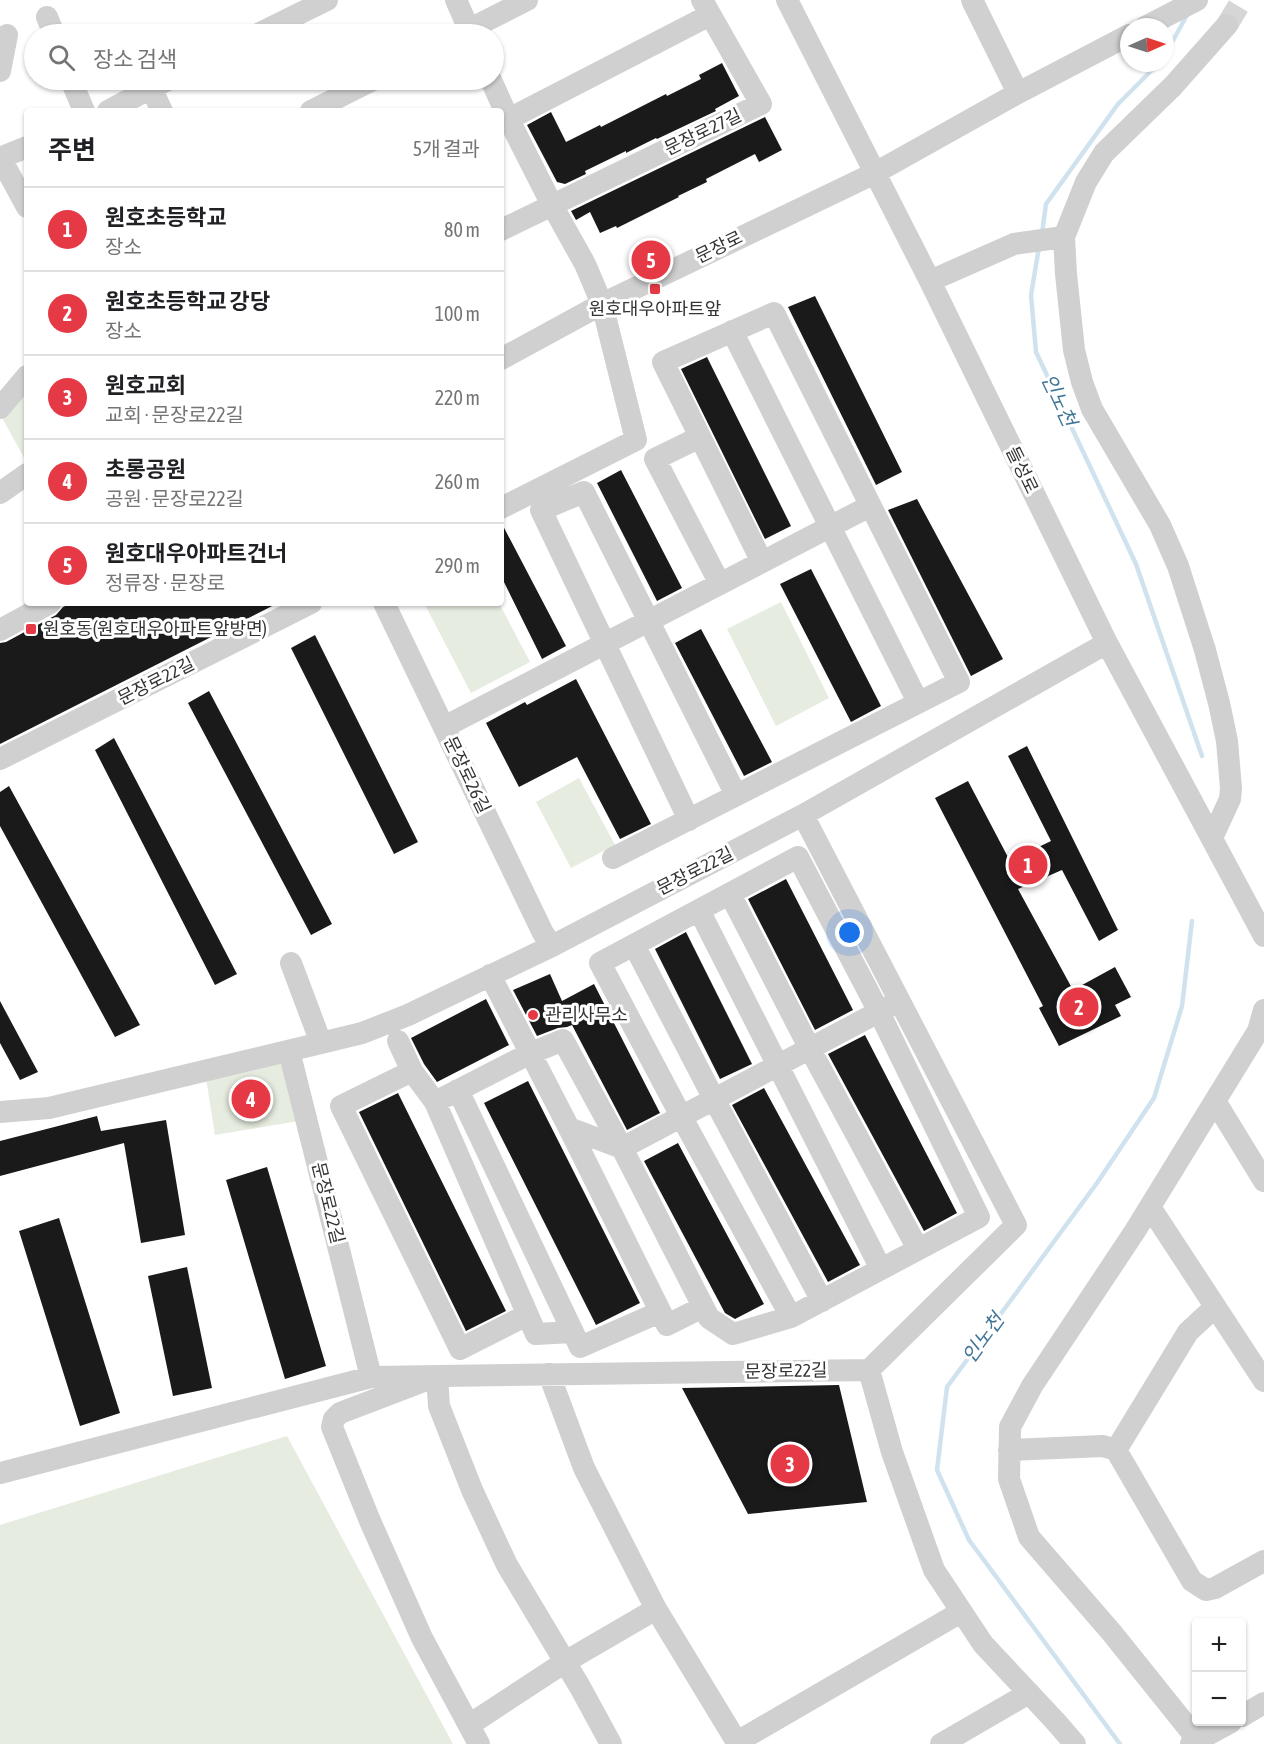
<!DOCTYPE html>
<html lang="ko">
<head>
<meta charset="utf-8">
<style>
	:root { --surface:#fff; --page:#f6f6f6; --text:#202124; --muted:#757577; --line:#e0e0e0; --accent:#e63946 }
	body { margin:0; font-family:"Asap Condensed","Noto Sans KR",sans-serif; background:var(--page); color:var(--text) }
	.controls { position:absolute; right:18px; bottom:18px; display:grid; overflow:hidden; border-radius:6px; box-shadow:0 2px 4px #0004 }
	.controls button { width:54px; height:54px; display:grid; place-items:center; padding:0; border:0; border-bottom:2px solid var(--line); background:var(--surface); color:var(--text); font:30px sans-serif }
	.compass { position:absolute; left:1120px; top:18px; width:54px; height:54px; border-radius:50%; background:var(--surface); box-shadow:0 2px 4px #0004; rotate:87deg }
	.you { position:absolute; left:850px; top:933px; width:21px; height:21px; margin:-15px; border:4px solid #fff; border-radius:50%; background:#1a73e8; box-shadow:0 0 0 9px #1a73e833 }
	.badge { display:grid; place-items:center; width:39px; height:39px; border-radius:50%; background:var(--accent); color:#fff; font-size:20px; font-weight:700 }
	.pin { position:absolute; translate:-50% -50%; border:3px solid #fff; box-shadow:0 2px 6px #0006 }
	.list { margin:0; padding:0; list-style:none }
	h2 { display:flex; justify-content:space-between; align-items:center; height:78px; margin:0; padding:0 24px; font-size:26px }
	h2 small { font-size:20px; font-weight:400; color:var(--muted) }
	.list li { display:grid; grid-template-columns:39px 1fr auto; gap:18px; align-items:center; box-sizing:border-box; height:84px; padding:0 24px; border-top:2px solid var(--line) }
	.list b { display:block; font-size:22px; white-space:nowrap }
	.list p { margin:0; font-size:20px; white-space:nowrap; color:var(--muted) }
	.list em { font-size:20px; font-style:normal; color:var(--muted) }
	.icon { flex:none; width:33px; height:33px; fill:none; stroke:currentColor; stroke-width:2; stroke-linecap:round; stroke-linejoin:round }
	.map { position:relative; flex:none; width:1264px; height:1744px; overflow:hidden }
	.search { position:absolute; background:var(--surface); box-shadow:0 2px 4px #0004; left:24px; top:24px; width:480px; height:66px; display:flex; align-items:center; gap:15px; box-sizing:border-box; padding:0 21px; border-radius:33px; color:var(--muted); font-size:22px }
	.panel { position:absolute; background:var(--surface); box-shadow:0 2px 4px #0004; left:24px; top:108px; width:480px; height:498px; border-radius:6px }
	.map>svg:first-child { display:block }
</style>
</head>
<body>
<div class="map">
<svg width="1264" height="1744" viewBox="0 0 1264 1744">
	<rect width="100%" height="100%" fill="#fff"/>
	<!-- green -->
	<path fill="#e6ecdf" d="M27,387V463L0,414Z
		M781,602L829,698L776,726L727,629Z
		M424,603H499L530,662L471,693Z
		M579,778L615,845L571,868L536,802Z
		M285,1058L298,1121L215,1135L206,1078Z
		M287,1436L453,1744H0V1525Z"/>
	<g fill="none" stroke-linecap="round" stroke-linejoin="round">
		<!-- stream -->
		<path stroke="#cfe2ee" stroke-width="4.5" d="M1165,55L1187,15
			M1042,233L1046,204L1118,104L1159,63
			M1039,247L1031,295L1036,352L1136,564L1202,756
			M1120,1744L969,1540L937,1470L947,1387L1097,1183L1154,1098L1182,1006L1192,921"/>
	</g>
	<!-- building -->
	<path fill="#1a1a1a" d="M722,63L739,96L715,109L716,111L657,139L656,138L626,153V151L585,171L586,174L565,184L557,182L527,125L551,112L566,142L600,125L601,127L666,94L667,96L701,79L699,75Z
		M765,117L782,150L759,162L755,154L706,179L707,182L678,196L679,197L617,228L616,226L600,233L590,212L576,220L571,211Z
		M815,296L902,472L876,485L788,307Z
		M707,357L791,526L765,539L681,369Z
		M621,470L682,588L657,601L597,483Z
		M917,499L1003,659L971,676L888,510Z
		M501,522L566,646L542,659L501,576Z
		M811,569L881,706L851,722L780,584Z
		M71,603H278L0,744V643L6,642L56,615L63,607Z
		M701,629L772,762L744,776L675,643Z
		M315,635L418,842L394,854L291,648Z
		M576,679L651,824L620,839L577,757L519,787L486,723L525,702L527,705Z
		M209,691L332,924L311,935L188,703Z
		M114,738L237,974L215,985L95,750Z
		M1027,746L1118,930L1099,941L1062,870L1018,889L1073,990L1115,967L1131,997L1115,1005L1121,1016L1059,1046L1039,1008L1043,1006L935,798L968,781L1010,861L1051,841L1008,756Z
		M9,786L140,1025L115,1037L0,826V792Z
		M786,879L853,1010L815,1030L748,899Z
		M686,932L752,1064L720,1079L655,949Z
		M550,974L562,1001L594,984L660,1113L627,1130L572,1025L567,1027L558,1028L537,1036L513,990Z
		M486,999L509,1045L437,1082L424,1064L411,1038Z
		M0,1001L38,1072L20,1080L0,1043Z
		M865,1035L957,1213L924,1231L828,1054Z
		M528,1081L640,1303L596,1325L484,1103Z
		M764,1088L860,1265L828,1282L732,1105Z
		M398,1093L506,1311L466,1331L359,1112Z
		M97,1116L101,1131L166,1120L185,1235L141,1243L124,1143L0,1176V1141Z
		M678,1143L764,1304L735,1319L725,1313L644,1161Z
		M267,1167L326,1366L285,1379L226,1180Z
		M59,1218L120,1413L80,1426L19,1231Z
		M187,1267L212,1388L173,1396L148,1276Z
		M839,1385L867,1502L748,1514L682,1388Z"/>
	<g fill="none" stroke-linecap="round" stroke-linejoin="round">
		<!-- minor-tunnel -->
		<path stroke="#d6d6d6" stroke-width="22" stroke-dasharray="22 11" stroke-linecap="butt" d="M1227,25L1242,0"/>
		<!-- minor -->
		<path stroke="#d0d0d0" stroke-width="22" d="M456,0L471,34
			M787,0L930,281L1107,643L1264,936
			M972,0L1018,93
			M47,17L54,34
			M1145,27L1197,0
			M258,34L327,0
			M460,34L527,0
			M0,71L7,35
			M71,80L84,111
			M491,80L509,120L552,205L585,264L602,304L636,440L501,508
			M108,111L151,88
			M162,111L151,88L168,80
			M311,111L373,80
			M501,123L710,15
			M0,157L27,207
			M0,158L27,147
			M501,230L761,104L702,0
			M930,281L1014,244L1064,237
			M732,331L918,702
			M501,359L602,304L875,173L1018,93L1129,35
			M0,408L27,376
			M700,437L655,459L720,584
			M0,493L27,474
			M384,603L543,933L552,946
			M0,630L50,603
			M444,727L870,506
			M0,759L311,603
			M689,820L541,510L584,492L736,795
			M1212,838L1230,799L1231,788L1227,741L1219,703L1205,650L1178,566L1160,525L1092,409L1082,382L1074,350L1066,274L1064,237L1086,182L1104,153L1173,86L1227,25
			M613,858L959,682L774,313L663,362L762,562
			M730,894L810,1049L918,1249
			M699,910L881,1269
			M634,945L714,1099L822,1301
			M291,963L321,1043
			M490,975L569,1128L622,1148L890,1006
			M398,1041L412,1071
			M289,1051L371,1377L869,1370L1016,1225L803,815
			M458,1090L580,1347L660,1312
			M1215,1101L1264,1181
			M435,1102L529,1054L563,1040L622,1148L709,1318L733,1334L791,1317L681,1116L600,963L798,857L879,1012L979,1217L791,1317
			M0,1112L49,1108L321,1043L362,1033L408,1015L552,946L803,815L1107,643
			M569,1128L667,1325L703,1307
			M1150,1207L1264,1381
			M527,1315L460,1349L341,1106L412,1071L435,1102L536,1334L573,1332
			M869,1370L892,1452L934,1570L983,1644L1056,1722L1075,1744
			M549,1374L584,1468L656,1609L738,1744
			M1009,1450L1103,1446L1116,1450L1192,1581L1206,1590L1215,1588L1264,1561
			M1116,1450L1188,1332L1215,1307
			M0,1473L371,1377
			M1242,1716L1264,1703
			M469,1725L565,1662L656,1609
			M737,1742L961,1612
			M479,1744L422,1638L370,1521L332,1427L334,1419L340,1413L437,1376L439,1406L472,1490L507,1565L580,1687L611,1744
			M941,1744L1029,1693
			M1191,1744L1231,1722
			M1201,1744L1112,1633L1029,1537L1009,1479L1010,1427L1032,1386L1135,1231L1258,1031L1264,1010"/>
	</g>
	<!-- markers -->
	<g fill="#e63946" stroke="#fff" stroke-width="2">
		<rect x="649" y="283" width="12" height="12" rx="3"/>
		<rect x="25" y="623" width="12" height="12" rx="3"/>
		<circle cx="533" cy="1015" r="6"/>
	</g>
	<g text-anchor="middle" stroke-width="6" stroke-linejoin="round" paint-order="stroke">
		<!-- street labels -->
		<g font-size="18" fill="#333" stroke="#fff">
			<text transform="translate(703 132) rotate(-26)" y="6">문장로27길</text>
			<text transform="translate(719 247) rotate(-26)" y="6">문장로</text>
			<text transform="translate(1022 470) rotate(64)" y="6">들성로</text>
			<text transform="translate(156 681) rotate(-27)" y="6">문장로22길</text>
			<text transform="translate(467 775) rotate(64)" y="6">문장로26길</text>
			<text transform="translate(695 871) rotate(-27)" y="6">문장로22길</text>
			<text transform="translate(328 1203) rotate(76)" y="6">문장로22길</text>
			<text transform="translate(786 1371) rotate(-1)" y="6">문장로22길</text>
		</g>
		<!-- poi labels -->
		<g font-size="18" fill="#333" stroke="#fff" text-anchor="start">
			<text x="655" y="315" text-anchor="middle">원호대우아파트앞</text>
			<text x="43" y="635">원호동(원호대우아파트앞방면)</text>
			<text x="545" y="1021">관리사무소</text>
		</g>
		<!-- water labels -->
		<g font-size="20" font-style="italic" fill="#3f7597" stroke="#fff">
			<text transform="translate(1059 400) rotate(65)" y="7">인노천</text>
			<text transform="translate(983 1338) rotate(-54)" y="7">인노천</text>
		</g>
	</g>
</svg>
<div class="controls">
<button>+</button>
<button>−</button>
</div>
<svg class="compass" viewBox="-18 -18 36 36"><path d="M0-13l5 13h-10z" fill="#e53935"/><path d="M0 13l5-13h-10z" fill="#757577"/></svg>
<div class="you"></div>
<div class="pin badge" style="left:1028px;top:865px">1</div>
<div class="pin badge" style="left:1079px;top:1007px">2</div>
<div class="pin badge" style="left:790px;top:1464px">3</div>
<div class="pin badge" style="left:251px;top:1099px">4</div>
<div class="pin badge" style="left:651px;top:260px">5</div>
<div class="search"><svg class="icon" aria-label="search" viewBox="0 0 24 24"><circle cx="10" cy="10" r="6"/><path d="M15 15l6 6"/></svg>장소 검색</div>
<section class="panel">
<h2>주변<small>5개 결과</small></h2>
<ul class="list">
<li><span class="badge">1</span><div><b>원호초등학교</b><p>장소</p></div><em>80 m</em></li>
<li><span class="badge">2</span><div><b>원호초등학교 강당</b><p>장소</p></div><em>100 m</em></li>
<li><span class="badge">3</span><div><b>원호교회</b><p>교회 · 문장로22길</p></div><em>220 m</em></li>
<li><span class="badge">4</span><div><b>초롱공원</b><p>공원 · 문장로22길</p></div><em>260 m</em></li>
<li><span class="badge">5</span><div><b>원호대우아파트건너</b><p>정류장 · 문장로</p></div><em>290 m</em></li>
</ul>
</section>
</div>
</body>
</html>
